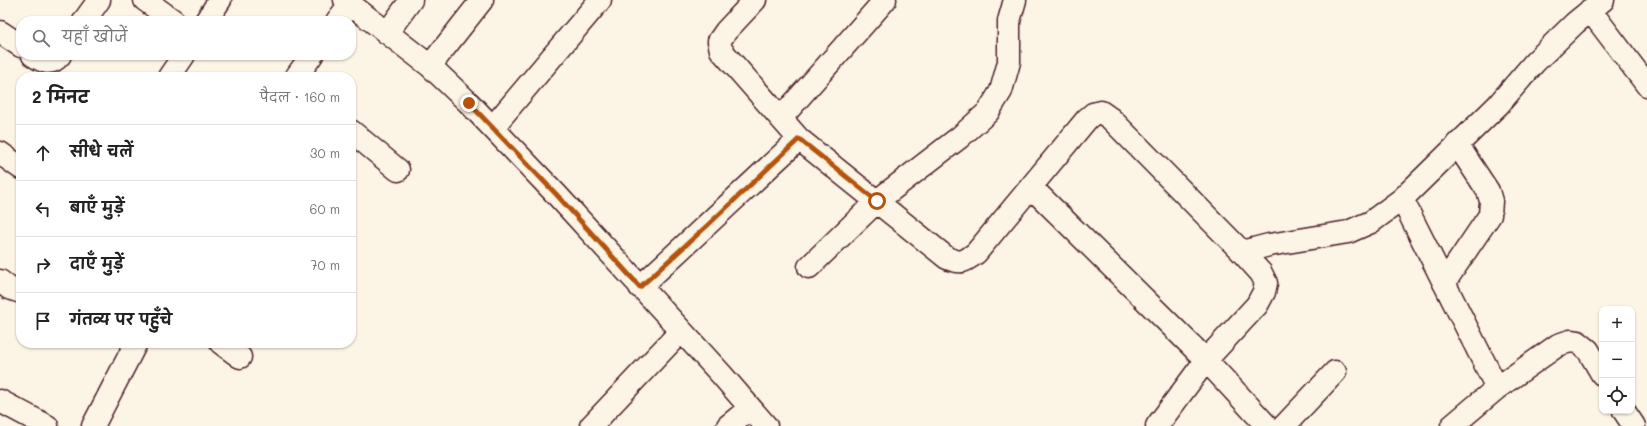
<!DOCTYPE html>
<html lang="hi">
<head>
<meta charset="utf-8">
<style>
	:root { --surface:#fff; --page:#f2f2f2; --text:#222; --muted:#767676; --line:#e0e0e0 }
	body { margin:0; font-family:Mali,"Playpen Sans Deva",sans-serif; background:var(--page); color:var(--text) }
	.controls { position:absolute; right:12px; bottom:12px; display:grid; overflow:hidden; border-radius:8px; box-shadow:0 1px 3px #0004 }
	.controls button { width:36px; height:36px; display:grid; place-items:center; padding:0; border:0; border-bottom:1px solid var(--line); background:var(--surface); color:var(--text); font:20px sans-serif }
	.stop { position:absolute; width:12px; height:12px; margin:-9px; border:3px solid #b45309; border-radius:50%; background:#fff }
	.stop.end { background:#b45309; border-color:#fff; box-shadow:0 1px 4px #0008 }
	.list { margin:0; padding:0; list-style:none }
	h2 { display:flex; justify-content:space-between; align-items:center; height:52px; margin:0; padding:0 16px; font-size:17px }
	h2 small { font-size:13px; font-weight:400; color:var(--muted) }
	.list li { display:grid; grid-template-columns:26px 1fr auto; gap:12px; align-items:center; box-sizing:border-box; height:56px; padding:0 16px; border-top:1px solid var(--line) }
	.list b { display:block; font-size:15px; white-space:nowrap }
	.list em { font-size:13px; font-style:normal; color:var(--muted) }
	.icon { flex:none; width:22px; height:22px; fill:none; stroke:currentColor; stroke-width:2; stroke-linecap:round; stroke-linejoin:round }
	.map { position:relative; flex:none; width:1647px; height:426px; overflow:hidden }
	.search { position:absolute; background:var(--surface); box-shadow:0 1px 3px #0004; left:16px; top:16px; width:340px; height:44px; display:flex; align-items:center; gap:10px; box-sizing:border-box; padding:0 14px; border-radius:16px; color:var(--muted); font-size:15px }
	.panel { position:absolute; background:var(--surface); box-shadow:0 1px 3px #0004; left:16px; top:72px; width:340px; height:276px; border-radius:16px }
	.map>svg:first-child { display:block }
</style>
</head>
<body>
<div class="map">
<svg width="1647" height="426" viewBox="0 0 1647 426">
	<rect width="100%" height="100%" fill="#fcf5e5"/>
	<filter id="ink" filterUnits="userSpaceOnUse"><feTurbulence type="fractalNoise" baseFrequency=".025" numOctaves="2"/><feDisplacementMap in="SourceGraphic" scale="8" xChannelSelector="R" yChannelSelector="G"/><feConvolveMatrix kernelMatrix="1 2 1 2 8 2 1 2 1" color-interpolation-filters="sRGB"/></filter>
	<g filter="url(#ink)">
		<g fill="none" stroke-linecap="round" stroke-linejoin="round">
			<defs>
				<path id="minor" d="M145,0L174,21
					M345,0L430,66L469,103L556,194L721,374L766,426
					M755,0L726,31L719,41L721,50L799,139L947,258C961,264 964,262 976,253L1087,119L1093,114L1101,112L1111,119L1242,252L1261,273L1266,283L1264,292L1257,305L1206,360L1157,426
					M1590,10L1647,85
					M84,21L99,0
					M206,21L220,0
					M337,21L350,4
					M0,32L21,46
					M387,33L411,0
					M33,55C43,62 51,66 60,55
					M430,66L482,0
					M169,77L184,55
					M296,77L312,55
					M781,118L885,0
					M493,127L600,0
					M351,131L398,170
					M0,153L21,168
					M1031,187L1206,360L1267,426
					M1402,199L1497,388
					M1242,252L1269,245L1348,232L1371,222L1402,199L1498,105L1535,62L1575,23L1603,0
					M809,267L877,201L960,137L988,112L1001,91L1009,62V21L1015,0
					M0,281L9,288L21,292
					M1444,283L1490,215L1491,201L1488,191L1457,144
					M640,287L799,139
					M221,343L240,357
					M0,401L47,426
					M1624,411L1634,426
					M93,426L136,343
					M591,426L681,331
					M728,426L750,408
					M1284,426L1335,372
					M1452,426L1497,388L1558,345L1570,341L1578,342L1588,350L1602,374"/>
			</defs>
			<!-- minor casing -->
			<use href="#minor" stroke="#4a1f2b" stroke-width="25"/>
			<!-- minor -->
			<use href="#minor" stroke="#fcf5e5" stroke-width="22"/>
		</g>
	</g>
	<g fill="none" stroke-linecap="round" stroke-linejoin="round" filter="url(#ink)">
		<!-- route -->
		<path stroke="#b45309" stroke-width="5" d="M469,103L556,194L640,287L710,223L799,139L877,201"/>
	</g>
</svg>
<div class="controls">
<button>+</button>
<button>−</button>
<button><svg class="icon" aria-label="locate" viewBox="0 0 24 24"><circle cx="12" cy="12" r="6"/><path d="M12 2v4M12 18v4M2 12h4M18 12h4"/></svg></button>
</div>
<div class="stop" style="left:877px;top:201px"></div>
<div class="stop end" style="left:469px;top:103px"></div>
<div class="search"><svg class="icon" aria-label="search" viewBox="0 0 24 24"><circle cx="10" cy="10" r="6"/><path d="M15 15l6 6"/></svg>यहाँ खोजें</div>
<section class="panel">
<h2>2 मिनट<small>पैदल · 160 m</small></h2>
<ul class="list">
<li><svg class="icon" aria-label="ahead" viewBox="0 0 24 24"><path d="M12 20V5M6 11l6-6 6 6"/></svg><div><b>सीधे चलें</b></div><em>30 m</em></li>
<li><svg class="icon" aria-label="left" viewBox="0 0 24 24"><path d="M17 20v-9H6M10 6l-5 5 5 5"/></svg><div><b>बाएँ मुड़ें</b></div><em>60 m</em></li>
<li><svg class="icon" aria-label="right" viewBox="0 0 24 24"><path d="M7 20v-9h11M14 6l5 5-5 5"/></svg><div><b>दाएँ मुड़ें</b></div><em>70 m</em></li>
<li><svg class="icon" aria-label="arrive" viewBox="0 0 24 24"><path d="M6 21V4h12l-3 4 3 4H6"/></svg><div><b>गंतव्य पर पहुँचे</b></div></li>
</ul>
</section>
</div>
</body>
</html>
